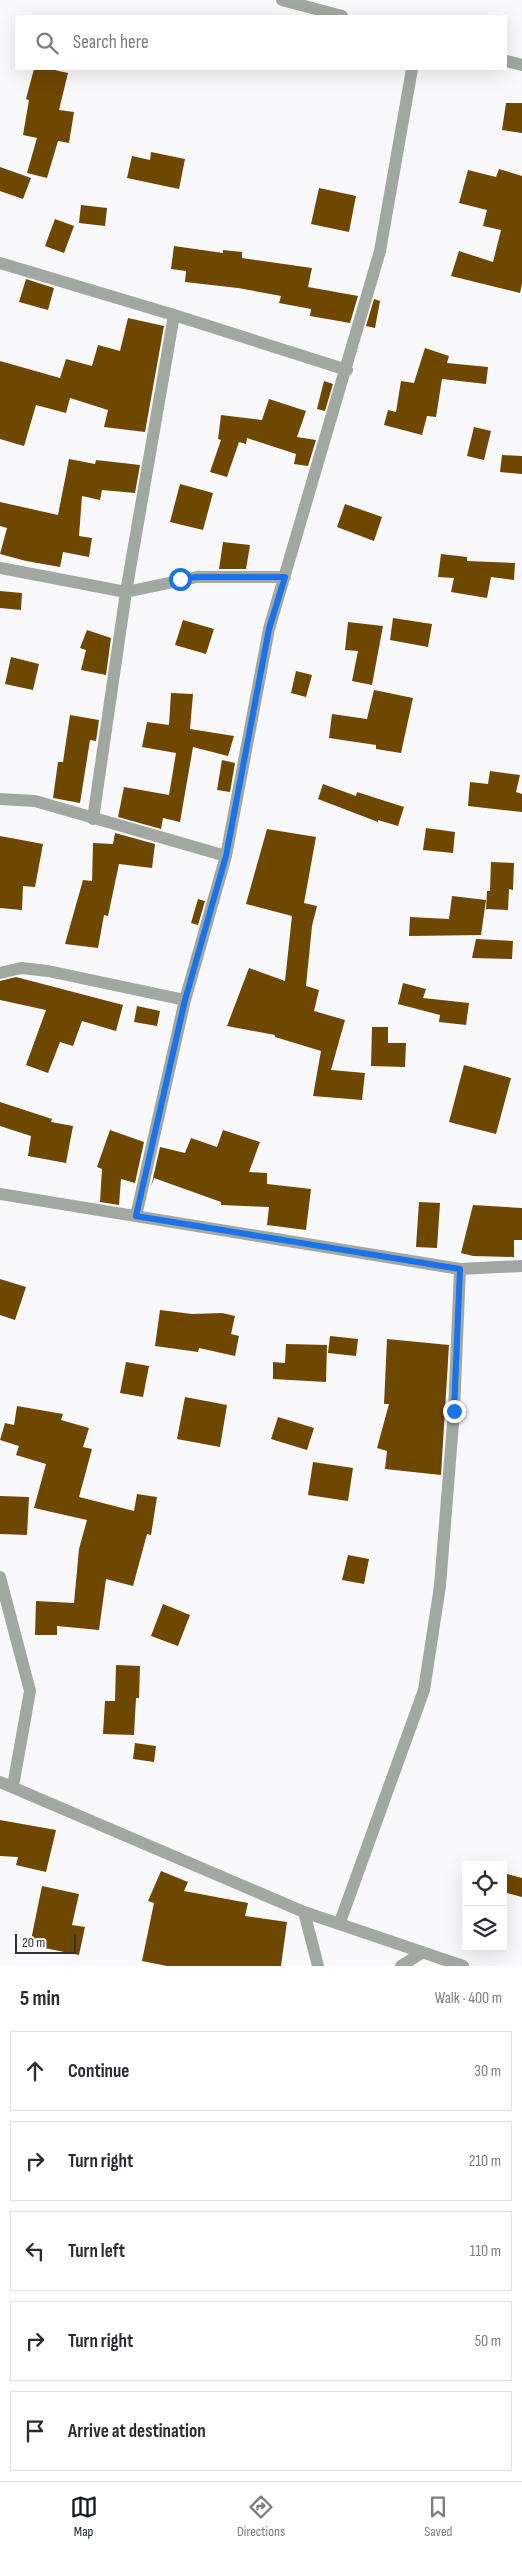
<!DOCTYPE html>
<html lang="en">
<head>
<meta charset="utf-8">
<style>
	:root { --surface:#fff; --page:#f2f2f3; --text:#2b2b33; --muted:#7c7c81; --line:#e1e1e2; --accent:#111827 }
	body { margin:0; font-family:"Sofia Sans Condensed",sans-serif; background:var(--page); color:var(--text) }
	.controls { position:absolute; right:15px; bottom:15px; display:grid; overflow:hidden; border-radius:0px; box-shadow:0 5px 20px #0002 }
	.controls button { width:45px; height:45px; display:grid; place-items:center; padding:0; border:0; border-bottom:1px solid var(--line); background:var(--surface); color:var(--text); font:25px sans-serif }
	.scale { position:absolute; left:15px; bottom:12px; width:61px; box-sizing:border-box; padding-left:5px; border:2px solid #323138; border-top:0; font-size:14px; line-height:18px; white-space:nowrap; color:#323138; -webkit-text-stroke:4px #f9f9fc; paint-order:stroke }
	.stop { position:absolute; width:15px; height:15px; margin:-11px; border:4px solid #1a73e8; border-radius:50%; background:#fff }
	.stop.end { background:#1a73e8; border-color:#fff; box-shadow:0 1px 5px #0008 }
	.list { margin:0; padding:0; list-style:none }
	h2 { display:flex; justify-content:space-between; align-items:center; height:65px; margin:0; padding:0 20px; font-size:21px }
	h2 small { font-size:16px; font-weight:400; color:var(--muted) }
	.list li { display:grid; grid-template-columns:32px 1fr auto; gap:15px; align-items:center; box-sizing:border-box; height:80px; margin:0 10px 10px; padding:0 10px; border:1px solid var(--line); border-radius:0px }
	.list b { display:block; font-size:19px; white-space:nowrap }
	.list em { font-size:16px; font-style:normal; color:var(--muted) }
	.icon { flex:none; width:28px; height:28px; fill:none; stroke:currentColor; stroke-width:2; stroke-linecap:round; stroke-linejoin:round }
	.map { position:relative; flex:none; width:522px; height:1966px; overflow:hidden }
	.search { position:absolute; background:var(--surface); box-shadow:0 5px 20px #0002; left:15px; right:15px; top:15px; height:55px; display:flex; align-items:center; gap:12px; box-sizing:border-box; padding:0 18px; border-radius:0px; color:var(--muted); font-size:19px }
	.sheet { height:515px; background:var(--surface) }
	nav { display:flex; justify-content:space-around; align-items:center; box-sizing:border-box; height:70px; border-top:1px solid var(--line); background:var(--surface); font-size:14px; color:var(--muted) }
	nav a { display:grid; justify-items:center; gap:2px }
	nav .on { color:var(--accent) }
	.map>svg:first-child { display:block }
</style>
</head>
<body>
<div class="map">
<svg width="522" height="1966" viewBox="0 0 522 1966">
	<rect width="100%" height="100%" fill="#f9f9fc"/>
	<!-- building -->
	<path fill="#6e4700" d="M34,69H50L68,73L59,110L74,112L69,143L58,141L47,178L27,173L37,138L23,135L29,100L26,99Z
		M506,103H522V133L502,130Z
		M151,152L185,159L179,189L127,178L132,156L150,160Z
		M0,167L31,178L23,199L0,191Z
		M499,169L522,176V284L520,293L451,276L459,251L493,262L501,230L483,226L487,210L459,203L468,170L496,177Z
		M319,188L356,196L349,232L311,224Z
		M81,205L107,208L105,226L79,223Z
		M55,219L74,226L64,253L45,246Z
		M174,246L223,253V250L242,252V258L312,268L308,287L358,296L350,323L310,316L311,309L279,303L281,296L238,288L185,282L186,271L171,269Z
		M26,279L54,288L48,310L19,302Z
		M374,299L380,301L375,328L366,326Z
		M128,318L164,326L145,432L104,427L108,410L70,398L66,413L36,405L24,446L0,439V361L60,378L66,359L92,366L98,345L120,351Z
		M425,348L449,356L447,363L488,367L486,384L442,379L436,417L427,416L422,435L384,425L388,410L396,412L401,381L414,383Z
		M324,381L333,384L325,411L317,409Z
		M269,399L306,411L297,437L316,440L308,466L294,464L296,454L247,438L246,444L239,442L227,477L210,472L221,440L218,439L221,415L262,420Z
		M474,427L491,431L484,460L467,456Z
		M502,455L522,456V474L500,472Z
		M69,459L95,464L96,460L140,465L135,493L102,490L100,500L82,496L79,536L92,538L89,557L63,552L60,567L26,561L0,554L7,528L0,526V502L58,515Z
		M180,484L213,493L203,530L170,522Z
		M345,504L382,517L374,541L337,527Z
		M223,542L250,545L246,569H219Z
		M441,554L467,557V561L515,563L514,580L491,577L487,598L451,592L454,578L438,577Z
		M0,591L22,593L21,610L0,608Z
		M393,618L432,624L428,647L390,640Z
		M183,620L214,629L206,654L175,645Z
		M348,622L383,626L372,685L352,681L358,651L345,650Z
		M87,630L111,638L106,675L81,670L86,650L80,648Z
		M11,657L39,664L33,690L5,684Z
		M296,671L312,675L306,697L291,693Z
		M374,690L413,698L401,753L376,749V745L329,738L332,714L367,719Z
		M171,693L193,694L190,729L234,736L228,756L193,747L180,822L163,818L161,829L118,817L124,787L169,795L176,753L142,747L147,722L169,725Z
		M70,715L99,720L96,741L90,740L80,803L53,798L58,762H63Z
		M222,760L235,763L230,792L217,790Z
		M490,771L520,775L516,792L522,794V812L468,806L470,782L488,784Z
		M323,784L356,796L357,792L404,807L398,826L378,820V822L318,799Z
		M426,828L455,832L453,853L423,850Z
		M267,829L316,837L304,903L317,906L312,926L306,986L319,990L314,1011L345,1020L331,1070L365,1073L362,1100L313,1096L321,1051L275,1037V1035L227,1026L249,968L285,981L292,916L246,904Z
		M115,833L155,844L152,868L119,864L108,916L104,915L98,948L65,944L83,880L92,881L93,843L113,844Z
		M0,836L43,844L35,887L23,886L22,910L0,908Z
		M491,862L514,863L513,890L509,889L508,910L486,909L487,891H490Z
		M452,896L486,900L481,935L409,936L410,917L449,919Z
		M198,899L205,901L198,925L191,923Z
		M476,939L513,941L512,959L472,958Z
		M16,977L123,1005L116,1031L82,1021L73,1046L60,1042L48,1073L26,1065L46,1010L0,1000V981Z
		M403,983L426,989L423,998L469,1003L466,1025L439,1022L440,1015L398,1004Z
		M137,1006L160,1011L157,1026L134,1022Z
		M372,1027H388V1043H406L405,1067L371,1066Z
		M464,1065L511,1078L496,1134L449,1122Z
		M0,1102L52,1119L51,1122L73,1126L66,1163L28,1156L31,1136L0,1126Z
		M110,1130L144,1142L135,1183L121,1179L119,1205L100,1202L102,1169L97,1167Z
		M223,1130L260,1142L249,1172L267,1173V1184L311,1189L306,1230L267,1225L269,1207L221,1205V1202L154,1178L151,1187L160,1147L185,1153L191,1138L217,1147Z
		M419,1202L440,1203L437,1248L416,1247Z
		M473,1205L522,1208V1240H514V1257L473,1256L461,1253Z
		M0,1279L26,1287L15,1320L0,1315Z
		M160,1310L192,1314L222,1313L235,1316L231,1334L239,1336L235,1356L199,1348L198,1352L155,1346Z
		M330,1336L358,1339L356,1356L328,1353Z
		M387,1339L449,1345L441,1475L385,1469L387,1451L377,1448L389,1404H384Z
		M286,1344L327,1345L326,1382L273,1379V1362L285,1363Z
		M126,1362L149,1366L143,1397L120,1393Z
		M185,1397L227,1405L220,1447L177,1439Z
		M17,1406L63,1414L61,1420L89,1428L83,1447L92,1449L79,1497L134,1511L137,1494L157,1497L151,1535L147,1534L133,1586L106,1579L99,1630L57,1626V1635H35L36,1601L74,1603L79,1549L87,1520L34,1508L46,1464L16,1455L19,1446L0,1440L5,1423L14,1425Z
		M278,1417L314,1428L307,1450L271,1439Z
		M313,1462L353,1468L348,1501L308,1495Z
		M0,1496L29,1497L27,1535L0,1534Z
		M348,1555L369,1559L364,1584L342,1580Z
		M163,1604L190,1615L178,1646L151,1636Z
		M116,1665L140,1666L139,1698H136L134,1735L103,1734L105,1701H115Z
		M135,1743L156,1746L154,1762L133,1759Z
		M0,1820L56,1830L46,1872L16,1865L18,1857L0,1856Z
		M161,1871L188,1882L184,1891L248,1903L245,1916L287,1922L281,1966H167L142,1961L154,1903L148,1901Z
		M503,1873L522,1878V1897L503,1892Z
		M42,1886L79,1894L72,1925L85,1927L79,1955L30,1945Z"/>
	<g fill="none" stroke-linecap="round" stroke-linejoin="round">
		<!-- street -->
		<path stroke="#a1a8a2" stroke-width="12" d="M282,0L342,16
			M506,61L522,65
			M0,263L174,315L347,370
			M0,568L126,592L197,577H285
			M0,799L35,801L226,856
			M93,819L126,592L174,315
			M0,973L21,968L48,971L185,1000
			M0,1194L460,1269L522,1266
			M136,1216L185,1000L226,856L269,629L380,251L412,69
			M0,1577L30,1691L13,1786
			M0,1782L304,1912L463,1966
			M304,1912L318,1966
			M340,1922L424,1690L440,1586L454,1411L460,1269
			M401,1966L423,1952"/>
	</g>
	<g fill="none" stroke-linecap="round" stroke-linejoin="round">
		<!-- route -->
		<path stroke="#1a73e8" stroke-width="6" d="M180,579L197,577H285L269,629L226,856L185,1000L136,1216L460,1269L454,1411"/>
	</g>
</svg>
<div class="controls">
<button><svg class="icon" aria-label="locate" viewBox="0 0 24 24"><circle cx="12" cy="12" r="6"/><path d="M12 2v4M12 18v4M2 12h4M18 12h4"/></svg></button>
<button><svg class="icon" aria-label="layers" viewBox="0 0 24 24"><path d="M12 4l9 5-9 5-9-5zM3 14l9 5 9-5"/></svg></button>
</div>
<div class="scale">20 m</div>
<div class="stop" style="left:180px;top:579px"></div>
<div class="stop end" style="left:454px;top:1411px"></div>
<div class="search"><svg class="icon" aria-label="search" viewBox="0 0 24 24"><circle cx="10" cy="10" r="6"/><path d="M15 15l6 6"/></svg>Search here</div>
</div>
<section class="sheet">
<h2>5 min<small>Walk · 400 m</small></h2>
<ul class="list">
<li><svg class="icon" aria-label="ahead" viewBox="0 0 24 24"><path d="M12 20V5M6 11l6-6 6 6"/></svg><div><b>Continue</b></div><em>30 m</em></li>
<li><svg class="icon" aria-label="right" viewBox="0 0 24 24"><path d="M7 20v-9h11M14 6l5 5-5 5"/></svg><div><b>Turn right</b></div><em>210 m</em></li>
<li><svg class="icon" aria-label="left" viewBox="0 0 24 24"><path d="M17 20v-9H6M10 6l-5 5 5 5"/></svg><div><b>Turn left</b></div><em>110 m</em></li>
<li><svg class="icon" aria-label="right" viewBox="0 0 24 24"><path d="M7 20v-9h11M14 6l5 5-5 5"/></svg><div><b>Turn right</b></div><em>50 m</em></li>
<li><svg class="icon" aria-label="arrive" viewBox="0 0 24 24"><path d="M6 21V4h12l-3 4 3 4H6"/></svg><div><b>Arrive at destination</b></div></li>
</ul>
</section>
<nav>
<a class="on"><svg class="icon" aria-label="map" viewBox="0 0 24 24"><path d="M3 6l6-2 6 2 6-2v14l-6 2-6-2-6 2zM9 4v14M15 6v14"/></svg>Map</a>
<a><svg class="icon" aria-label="directions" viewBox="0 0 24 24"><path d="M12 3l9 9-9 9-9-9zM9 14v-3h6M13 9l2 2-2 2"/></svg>Directions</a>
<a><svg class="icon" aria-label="saved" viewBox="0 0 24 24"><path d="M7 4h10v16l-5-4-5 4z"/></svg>Saved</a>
</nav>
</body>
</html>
